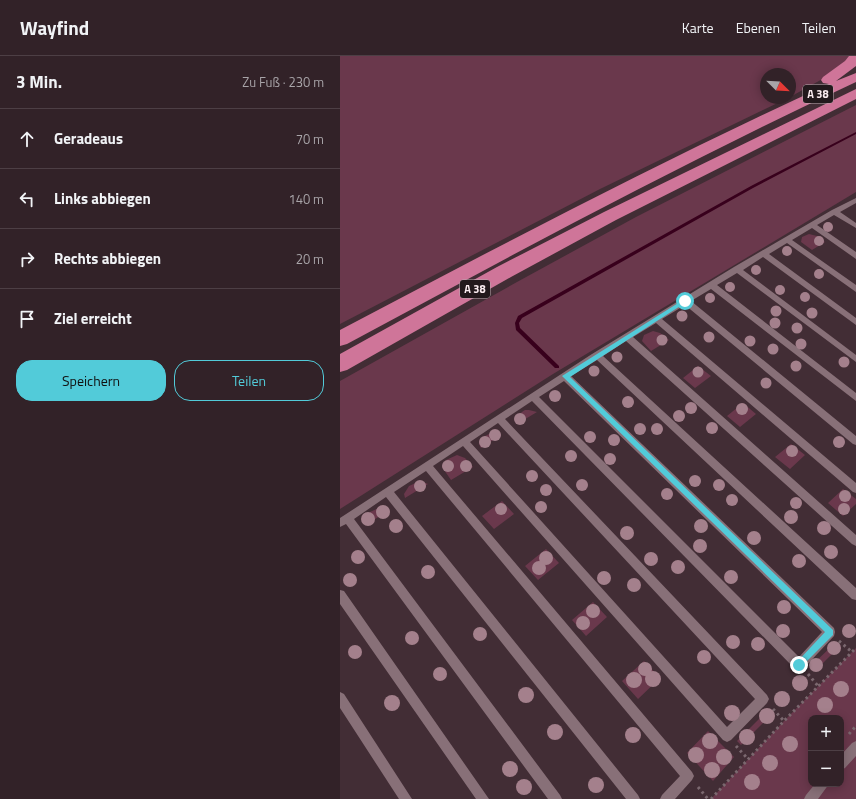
<!DOCTYPE html>
<html lang="de">
<head>
<meta charset="utf-8">
<style>
	:root { --surface:#322228; --page:#3a2a30; --text:#f1f3f6; --muted:#a8a4a8; --line:#4d3f45; --accent:#52cbd9 }
	body { margin:0; font-family:"Titillium Web",sans-serif; background:var(--page); color:var(--text) }
	.controls { position:absolute; right:12px; bottom:12px; display:grid; overflow:hidden; border-radius:8px; box-shadow:0 2px 10px #0003 }
	.controls button { width:36px; height:36px; display:grid; place-items:center; padding:0; border:0; border-bottom:1px solid var(--line); background:var(--surface); color:var(--text); font:20px sans-serif }
	.compass { position:absolute; left:420px; top:12px; width:36px; height:36px; border-radius:50%; background:var(--surface); box-shadow:0 2px 10px #0003; rotate:114deg }
	.stop { position:absolute; width:12px; height:12px; margin:-9px; border:3px solid #52cbd9; border-radius:50%; background:#fff }
	.stop.end { background:#52cbd9; border-color:#fff; box-shadow:0 1px 4px #0008 }
	.list { margin:0; padding:0; list-style:none }
	h2 { display:flex; justify-content:space-between; align-items:center; height:52px; margin:0; padding:0 16px; font-size:17px }
	h2 small { font-size:13px; font-weight:400; color:var(--muted) }
	.list li { display:grid; grid-template-columns:26px 1fr auto; gap:12px; align-items:center; box-sizing:border-box; height:60px; padding:0 16px; border-top:1px solid var(--line) }
	.list b { display:block; font-size:15px; white-space:nowrap }
	.list em { font-size:13px; font-style:normal; color:var(--muted) }
	.actions { display:flex; gap:8px; padding:12px 16px }
	.actions a { flex:1; padding:9px 0; border:1px solid var(--accent); border-radius:16px; text-align:center; font-size:14px; color:var(--accent) }
	.actions .main { background:var(--accent); color:#111 }
	.icon { flex:none; width:22px; height:22px; fill:none; stroke:currentColor; stroke-width:2; stroke-linecap:round; stroke-linejoin:round }
	.map { position:relative; flex:none; width:516px; height:743px; overflow:hidden }
	header { display:flex; align-items:center; gap:24px; box-sizing:border-box; height:56px; padding:0 20px; background:var(--surface); border-bottom:1px solid var(--line) }
	header strong { font-size:19px }
	nav { display:flex; gap:22px; margin-inline-start:auto; font-size:14px }
	main { display:flex }
	aside { flex:1; background:var(--surface) }
	.map>svg:first-child { display:block }
</style>
</head>
<body>
<header>
<strong>Wayfind</strong>
<nav><a>Karte</a><a>Ebenen</a><a>Teilen</a></nav>
</header>
<main>
<aside>
<h2>3 Min.<small>Zu Fuß · 230 m</small></h2>
<ul class="list">
<li><svg class="icon" aria-label="ahead" viewBox="0 0 24 24"><path d="M12 20V5M6 11l6-6 6 6"/></svg><div><b>Geradeaus</b></div><em>70 m</em></li>
<li><svg class="icon" aria-label="left" viewBox="0 0 24 24"><path d="M17 20v-9H6M10 6l-5 5 5 5"/></svg><div><b>Links abbiegen</b></div><em>140 m</em></li>
<li><svg class="icon" aria-label="right" viewBox="0 0 24 24"><path d="M7 20v-9h11M14 6l5 5-5 5"/></svg><div><b>Rechts abbiegen</b></div><em>20 m</em></li>
<li><svg class="icon" aria-label="arrive" viewBox="0 0 24 24"><path d="M6 21V4h12l-3 4 3 4H6"/></svg><div><b>Ziel erreicht</b></div></li>
</ul>
<div class="actions"><a class="main">Speichern</a><a>Teilen</a></div>
</aside>
<div class="map">
<svg width="516" height="743" viewBox="0 0 516 743">
	<rect width="100%" height="100%" fill="#422d35"/>
	<!-- green -->
	<path fill="#6a384c" fill-rule="evenodd" d="M0,0H513L486,21L450,41V18H426V42H448L260,133L0,268Z
		M516,49V136L213,318L0,453V325L177,226L296,161Z
		M469,178L477,180L485,186L472,194L461,186L462,181Z
		M313,275L320,277L329,284L311,295L302,285L304,279Z
		M358,310L371,320L355,332L343,322Z
		M403,347L416,358L400,371L387,360Z
		M185,354H189L197,356L177,368L175,365C178,359 180,357 185,354Z
		M153,376L161,379L141,392L139,388L143,381Z
		M451,388L465,399L450,413L435,401Z
		M117,399L125,402L133,411L111,424L102,411L106,404Z
		M80,425L88,428L65,442L64,438L69,430Z
		M503,433L516,443V448L503,460L488,447Z
		M162,445L174,458L154,473L142,460Z
		M41,451L49,454L26,469L25,465L30,456Z
		M206,493L219,507L198,524L185,510Z
		M253,546L267,561L246,580L232,564Z
		M495,587L499,591L475,615L471,610Z
		M516,592V743H371L444,665ZM471,662H501V728H471Z
		M304,605L320,622L298,643L282,625Z
		M428,654L432,658L401,689L397,685Z
		M368,675L394,701L373,725L347,697Z"/>
	<g fill="none" stroke-linecap="round" stroke-linejoin="round">
		<!-- stream -->
		<path fill="#38001c" fill-rule="evenodd" d="M516,76V78L413,132L182,262L179,267L180,272L219,310V312H215L176,274L175,267L178,260L411,130Z"/>
		<!-- path -->
		<path stroke="#7b686f" stroke-width="3" stroke-dasharray="2.5 3.5" stroke-linecap="butt" d="M499,585L512,596
			M468,618L478,630
			M433,653L444,665
			M509,678L516,670
			M396,690L408,703
			M358,731L368,743
			M371,743L444,665L516,592"/>
		<!-- service -->
		<path fill="#887078" fill-rule="evenodd" d="M516,142V147L500,156L516,167V172L494,159L477,169L516,196V203L472,172L452,184L516,229V236L447,187L429,198L516,262V269L423,201L403,214L516,299V306L397,217L377,229L516,337V345L371,233L351,245L516,380V389L513,388L345,249L322,263L516,427V437L513,436L316,267L293,281L516,479V490L512,488L286,285L263,300L516,532V544L512,543L257,304L231,320L494,572L495,576L494,580L463,613L459,615L455,613L192,345L165,363L427,639L429,643L427,647L391,684L387,686L383,684L123,390L93,410L352,716L354,720L352,724L335,743H320L322,739L340,720L86,415L54,436L298,739L300,743H286L46,441L14,463L220,739L222,743H208L6,468L0,471V462L252,298L394,211L492,154ZM224,325L482,576L459,601L199,341ZM158,367L415,643L387,671L130,386Z
			M0,534L4,535L149,743H136L0,548Z
			M0,636L4,638L72,743H59L0,652Z
			M516,685V700L505,712L501,714V699L512,687Z
			M475,728H489L478,743H464L466,739Z"/>
		<!-- motorway -->
		<path fill="#cf7599" fill-rule="evenodd" d="M509,0H516V10L496,25L516,17V26C343,107 175,197 7,288L0,290V274C161,189 323,104 489,28L483,27L481,24L483,21L505,5Z
			M516,33V43L276,164L171,221L7,314L0,316V298L157,211L264,156Z"/>
	</g>
	<!-- trees -->
	<g fill="#a4808c">
		<circle cx="488" cy="171" r="5"/>
		<circle cx="479" cy="185" r="5"/>
		<circle cx="447" cy="195" r="5"/>
		<circle cx="416" cy="214" r="5"/>
		<circle cx="479" cy="218" r="5"/>
		<circle cx="390" cy="231" r="5"/>
		<circle cx="440" cy="234" r="5"/>
		<circle cx="465" cy="241" r="5"/>
		<circle cx="370" cy="242" r="5"/>
		<circle cx="436" cy="255" r="5.5"/>
		<circle cx="472" cy="257" r="5.5"/>
		<circle cx="342" cy="260" r="5.5"/>
		<circle cx="435" cy="267" r="5.5"/>
		<circle cx="457" cy="272" r="5.5"/>
		<circle cx="369" cy="281" r="5.5"/>
		<circle cx="322" cy="284" r="5.5"/>
		<circle cx="410" cy="285" r="5.5"/>
		<circle cx="461" cy="288" r="5.5"/>
		<circle cx="433" cy="293" r="5.5"/>
		<circle cx="277" cy="301" r="5.5"/>
		<circle cx="504" cy="306" r="5.5"/>
		<circle cx="456" cy="310" r="5.5"/>
		<circle cx="254" cy="315" r="5.5"/>
		<circle cx="358" cy="316" r="5.5"/>
		<circle cx="426" cy="327" r="5.5"/>
		<circle cx="215" cy="340" r="6"/>
		<circle cx="288" cy="346" r="6"/>
		<circle cx="351" cy="352" r="6"/>
		<circle cx="402" cy="353" r="6"/>
		<circle cx="339" cy="360" r="6"/>
		<circle cx="180" cy="363" r="6"/>
		<circle cx="372" cy="372" r="6"/>
		<circle cx="300" cy="373" r="6"/>
		<circle cx="317" cy="373" r="6"/>
		<circle cx="155" cy="379" r="6"/>
		<circle cx="250" cy="381" r="6"/>
		<circle cx="274" cy="384" r="6"/>
		<circle cx="145" cy="386" r="6"/>
		<circle cx="499" cy="386" r="6"/>
		<circle cx="452" cy="395" r="6"/>
		<circle cx="231" cy="400" r="6"/>
		<circle cx="270" cy="403" r="6"/>
		<circle cx="108" cy="410" r="6"/>
		<circle cx="126" cy="410" r="6"/>
		<circle cx="192" cy="420" r="6"/>
		<circle cx="355" cy="425" r="6"/>
		<circle cx="242" cy="429" r="6"/>
		<circle cx="379" cy="429" r="6"/>
		<circle cx="80" cy="430" r="6"/>
		<circle cx="206" cy="434" r="6"/>
		<circle cx="327" cy="438" r="6"/>
		<circle cx="505" cy="440" r="6"/>
		<circle cx="392" cy="444" r="6"/>
		<circle cx="456" cy="447" r="6"/>
		<circle cx="201" cy="451" r="6"/>
		<circle cx="161" cy="453" r="6"/>
		<circle cx="504" cy="453" r="6"/>
		<circle cx="43" cy="456" r="7"/>
		<circle cx="451" cy="461" r="7"/>
		<circle cx="28" cy="463" r="7"/>
		<circle cx="56" cy="470" r="7"/>
		<circle cx="361" cy="470" r="7"/>
		<circle cx="484" cy="472" r="7"/>
		<circle cx="287" cy="477" r="7"/>
		<circle cx="414" cy="482" r="7"/>
		<circle cx="360" cy="490" r="7"/>
		<circle cx="491" cy="496" r="7"/>
		<circle cx="18" cy="501" r="7"/>
		<circle cx="206" cy="502" r="7"/>
		<circle cx="311" cy="503" r="7"/>
		<circle cx="459" cy="505" r="7"/>
		<circle cx="338" cy="511" r="7"/>
		<circle cx="199" cy="512" r="7"/>
		<circle cx="88" cy="516" r="7"/>
		<circle cx="391" cy="521" r="7"/>
		<circle cx="264" cy="522" r="7"/>
		<circle cx="10" cy="524" r="7"/>
		<circle cx="294" cy="529" r="7"/>
		<circle cx="444" cy="551" r="7"/>
		<circle cx="253" cy="555" r="7"/>
		<circle cx="243" cy="567" r="7"/>
		<circle cx="443" cy="575" r="7"/>
		<circle cx="509" cy="575" r="7"/>
		<circle cx="140" cy="578" r="7"/>
		<circle cx="72" cy="582" r="7"/>
		<circle cx="393" cy="586" r="7"/>
		<circle cx="418" cy="588" r="7"/>
		<circle cx="494" cy="592" r="7"/>
		<circle cx="15" cy="596" r="7"/>
		<circle cx="364" cy="601" r="7"/>
		<circle cx="476" cy="609" r="7"/>
		<circle cx="305" cy="613" r="7"/>
		<circle cx="100" cy="618" r="7"/>
		<circle cx="313" cy="623" r="8"/>
		<circle cx="294" cy="624" r="8"/>
		<circle cx="460" cy="627" r="8"/>
		<circle cx="501" cy="633" r="8"/>
		<circle cx="186" cy="639" r="8"/>
		<circle cx="442" cy="643" r="8"/>
		<circle cx="52" cy="647" r="8"/>
		<circle cx="485" cy="649" r="8"/>
		<circle cx="392" cy="657" r="8"/>
		<circle cx="427" cy="660" r="8"/>
		<circle cx="215" cy="676" r="8"/>
		<circle cx="293" cy="679" r="8"/>
		<circle cx="407" cy="681" r="8"/>
		<circle cx="370" cy="685" r="8"/>
		<circle cx="450" cy="688" r="8"/>
		<circle cx="356" cy="699" r="8"/>
		<circle cx="384" cy="701" r="8"/>
		<circle cx="430" cy="707" r="8"/>
		<circle cx="170" cy="713" r="8"/>
		<circle cx="372" cy="714" r="8"/>
		<circle cx="412" cy="726" r="8"/>
		<circle cx="256" cy="729" r="8"/>
		<circle cx="184" cy="731" r="8"/>
	</g>
	<!-- route -->
	<path fill="#52cbd9" d="M343,244L348,245L230,321L493,574V579L459,613L455,609L456,607L485,576L222,320Z"/>
	<g text-anchor="middle" stroke-width="4" stroke-linejoin="round" paint-order="stroke">
		<!-- shield labels -->
		<g fill="#22191c" stroke="#b8acb0" stroke-width="1">
			<rect x="463" y="29" width="30" height="18" rx="3"/>
			<rect x="120" y="224" width="30" height="18" rx="3"/>
		</g>
		<g font-size="11" font-weight="bold" fill="#f9ebef">
			<text x="478" y="42">A 38</text>
			<text x="135" y="237">A 38</text>
		</g>
	</g>
</svg>
<div class="controls">
<button>+</button>
<button>−</button>
</div>
<svg class="compass" viewBox="-18 -18 36 36"><path d="M0-13l5 13h-10z" fill="#e53935"/><path d="M0 13l5-13h-10z" fill="#a8a4a8"/></svg>
<div class="stop" style="left:345px;top:245px"></div>
<div class="stop end" style="left:459px;top:609px"></div>
</div>
</main>
</body>
</html>
